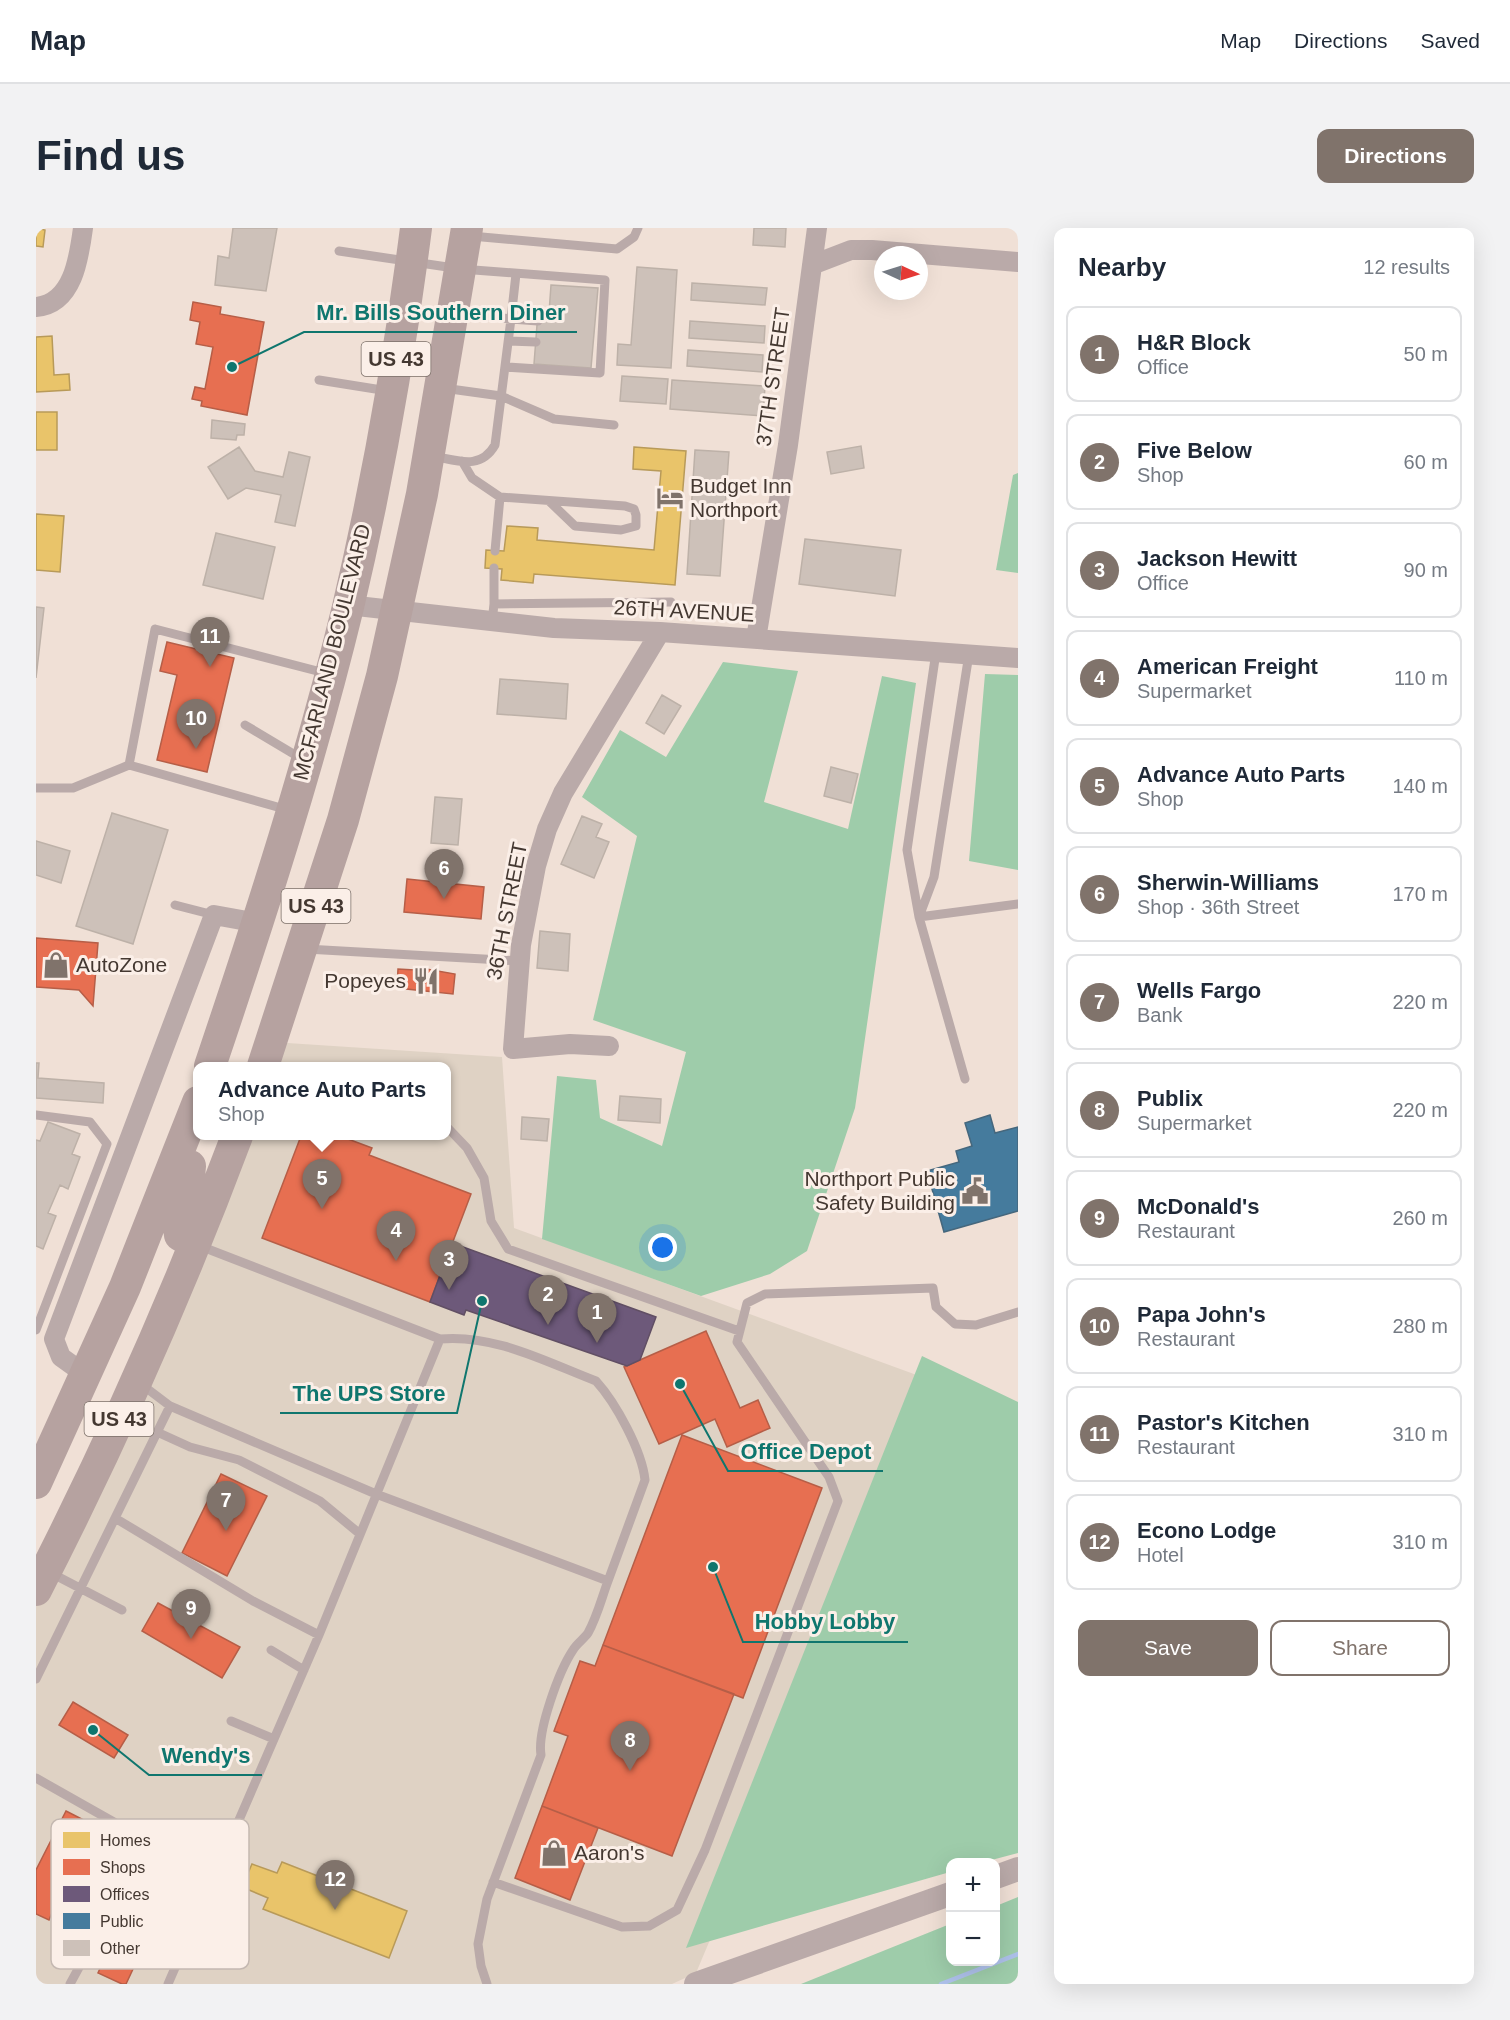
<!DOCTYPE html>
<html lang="en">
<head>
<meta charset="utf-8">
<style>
	:root { --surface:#fff; --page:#f2f2f3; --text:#1f2937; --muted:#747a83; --line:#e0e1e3; --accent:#80736b }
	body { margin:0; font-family:Arial,sans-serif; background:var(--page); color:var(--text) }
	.controls { position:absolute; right:18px; bottom:18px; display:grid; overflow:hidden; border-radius:12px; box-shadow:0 6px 24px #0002 }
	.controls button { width:54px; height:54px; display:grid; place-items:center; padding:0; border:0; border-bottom:2px solid var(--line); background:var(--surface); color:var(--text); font:30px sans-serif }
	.compass { position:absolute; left:838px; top:18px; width:54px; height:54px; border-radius:50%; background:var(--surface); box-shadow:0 6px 24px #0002; rotate:94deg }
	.you { position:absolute; left:627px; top:1020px; width:21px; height:21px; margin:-15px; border:4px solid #fff; border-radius:50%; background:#1a73e8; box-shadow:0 0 0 9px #1a73e833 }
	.badge { display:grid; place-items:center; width:39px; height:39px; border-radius:50%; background:var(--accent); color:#fff; font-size:20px; font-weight:700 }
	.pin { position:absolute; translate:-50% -50px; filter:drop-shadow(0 2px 3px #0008) }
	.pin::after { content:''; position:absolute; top:32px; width:21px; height:18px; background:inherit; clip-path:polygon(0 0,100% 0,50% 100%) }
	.popup { position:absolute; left:157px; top:834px; width:258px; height:78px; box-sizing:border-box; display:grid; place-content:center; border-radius:12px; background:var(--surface); filter:drop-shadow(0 2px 4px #0005); font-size:20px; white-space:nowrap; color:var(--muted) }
	.popup b { font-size:22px; color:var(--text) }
	.popup::after { content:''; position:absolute; left:50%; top:100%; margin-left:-12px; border:12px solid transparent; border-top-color:var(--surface) }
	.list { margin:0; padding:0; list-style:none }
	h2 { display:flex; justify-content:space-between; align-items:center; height:78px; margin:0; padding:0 24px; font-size:26px }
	h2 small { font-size:20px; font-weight:400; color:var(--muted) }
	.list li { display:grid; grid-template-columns:39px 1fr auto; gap:18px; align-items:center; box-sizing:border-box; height:96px; margin:0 12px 12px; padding:0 12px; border:2px solid var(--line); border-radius:12px }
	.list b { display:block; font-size:22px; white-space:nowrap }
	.list p { margin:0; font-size:20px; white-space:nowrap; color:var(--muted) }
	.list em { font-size:20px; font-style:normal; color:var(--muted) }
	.actions { display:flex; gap:12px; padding:18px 24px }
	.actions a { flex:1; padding:14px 0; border:2px solid var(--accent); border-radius:12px; text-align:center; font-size:21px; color:var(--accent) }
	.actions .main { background:var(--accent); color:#fff }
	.map { position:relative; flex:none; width:982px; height:1756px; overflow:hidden; border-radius:12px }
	header { display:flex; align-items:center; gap:36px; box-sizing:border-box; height:84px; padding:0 30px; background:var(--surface); border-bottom:2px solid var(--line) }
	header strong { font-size:28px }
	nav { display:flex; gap:33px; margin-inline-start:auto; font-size:21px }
	.intro { display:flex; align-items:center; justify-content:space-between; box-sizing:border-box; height:144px; padding:0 36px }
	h1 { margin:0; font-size:42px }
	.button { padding:15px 27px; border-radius:12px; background:var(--accent); color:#fff; font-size:21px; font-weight:700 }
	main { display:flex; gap:36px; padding:0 36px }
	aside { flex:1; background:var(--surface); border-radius:12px; box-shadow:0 6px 24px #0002 }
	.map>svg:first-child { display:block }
</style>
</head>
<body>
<header>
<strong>Map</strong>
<nav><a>Map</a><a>Directions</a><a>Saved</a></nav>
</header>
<div class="intro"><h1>Find us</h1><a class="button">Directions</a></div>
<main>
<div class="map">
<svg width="982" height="1756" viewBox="0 0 982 1756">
	<rect width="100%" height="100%" fill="#f0e0d6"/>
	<!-- commercial -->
	<path fill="#dfd2c4" d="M236,814L466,829L478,1000L908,1157L660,1745L636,1756H0V1362L201,908H410V838H227Z"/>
	<!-- forest -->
	<path fill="#9eccaa" d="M982,245V345L960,342L977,247Z
		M687,434L762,443L728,574L812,601L846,448L880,455L819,880L771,1023L734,1046L665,1068L506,1011L521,848L560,852L564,890L626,918L650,824L557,792L601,608L546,569L584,502L630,529Z
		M949,446L982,447V642L933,633Z
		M886,1128L982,1174V1625L948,1634H914V1644L650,1720Z
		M982,1669V1756H765L914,1696V1734H960V1678Z"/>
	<!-- homes -->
	<path fill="#e9c46a" stroke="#b89a59" stroke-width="1.5" d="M0,0L9,2L7,19L0,18Z
		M16,108L18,147L33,146L34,162L0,164V109Z
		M0,184H21V222H0Z
		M598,219L650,223L639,357L498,346L497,355L465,352L466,341L449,340L450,322L468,323L471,298L502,300L501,312L618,322L625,243L597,241Z
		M0,286L28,288L24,344L0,342Z
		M246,1634L371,1683L353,1730L227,1681L232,1670L206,1659L216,1636L241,1645Z"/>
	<!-- shops -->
	<path fill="#e76f51" stroke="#b65e47" stroke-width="1.5" d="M157,74L185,79L184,86L228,94L211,187L165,178L166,173L156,171L159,159L169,161L177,119L160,116L164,94L154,92Z
		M131,414L198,430L171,544L121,532L141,447L124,443Z
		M371,651L448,659L445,691L368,684Z
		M0,710L62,715L57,778L43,762L0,759Z
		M379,739L419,746L417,766L361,760L362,741L379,742Z
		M265,908H304L336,920L333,927L435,966L394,1074L226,1010Z
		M670,1103L704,1180L722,1172L734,1200L691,1219L679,1191L623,1216L588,1139Z
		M646,1207L786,1260L707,1470L567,1417Z
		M185,1246L231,1268L191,1348L146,1325Z
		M122,1375L204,1419L186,1450L106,1403Z
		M567,1417L698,1466L636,1628L506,1578L532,1508L518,1503L544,1433L559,1438Z
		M37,1474L92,1507L78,1530L23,1497Z
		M506,1578L562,1600L534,1672L479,1650Z
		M30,1583L81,1609L78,1614L92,1621L86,1632L72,1625L36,1698L15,1687L13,1692L0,1686V1642Z
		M90,1683L118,1696L90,1756H86L62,1745Z"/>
	<!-- offices -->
	<path fill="#6d597a" stroke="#614f64" stroke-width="1.5" d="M416,1015L620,1089L604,1132L591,1138L430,1082L428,1087L394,1074Z"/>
	<!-- public -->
	<path fill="#457b9d" stroke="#45677d" stroke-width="1.5" d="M954,887L959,905L982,899V983L908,1004L891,943L923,934L920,923L936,918L929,895Z"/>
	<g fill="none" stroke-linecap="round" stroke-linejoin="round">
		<!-- stream -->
		<path stroke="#adc0e9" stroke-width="4.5" d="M905,1756L982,1726"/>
	</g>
	<!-- building -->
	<path fill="#cdc1b9" stroke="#bdb1a8" stroke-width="1.5" d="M197,0H241L230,63L179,57L182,28L193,30Z
		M718,0H750L749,19L717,17Z
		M601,39L641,42L635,140L581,137L582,116L595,117Z
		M656,55L731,60L729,77L655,72Z
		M515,57L562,60L555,140L498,136L502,84L513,85Z
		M654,93L729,98L728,115L653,110Z
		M652,122L727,127L726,144L651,138Z
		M586,148L632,151L630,176L584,173Z
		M636,152L729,158L727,188L634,181Z
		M176,192L209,196L208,207H201L200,212L175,210Z
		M825,218L828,240L795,246L791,224Z
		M203,219L219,243L247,249L253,224L274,229L259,298L239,294L245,267L210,260L192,271L172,239Z
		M659,222L693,224L684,348L651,346Z
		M180,305L239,319L227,371L167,357Z
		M769,311L865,322L859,368L763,356Z
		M0,379L8,380L0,450Z
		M464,451L532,456L530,491L461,486Z
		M626,467L645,478L628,506L610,495Z
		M795,539L822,546L815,575L788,568Z
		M399,569L426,571L422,617L395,615Z
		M76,585L132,602L97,716L40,698Z
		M546,588L566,596L560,609L573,614L558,650L525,636Z
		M0,613L34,623L25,655L0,647Z
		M504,703L534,706L532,743L501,740Z
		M0,835H3L2,850L68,855L67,875L0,870Z
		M584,868L625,871L624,895L582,892Z
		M486,889L513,891L511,913L485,911Z
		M12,894L44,906L36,926L44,929L32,961L24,957L12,985L20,988L7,1021L0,1018V912L4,913Z"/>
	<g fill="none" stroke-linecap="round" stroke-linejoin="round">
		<!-- service -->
		<path stroke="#baaaa9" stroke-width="9" d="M435,8L581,21L598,9L602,0
			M303,23L425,41L569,52L564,145L470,139
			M480,46L475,91L502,93
			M473,113L500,114
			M283,152L352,163
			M407,160L465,168L518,191L578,197
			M396,228C421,232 444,243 459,217L475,91L420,85
			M426,233L436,250L464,269L589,278L598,281L600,287V298L585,302L539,298L513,273
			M459,323L464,269
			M458,340V376
			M456,394L458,376L635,374
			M900,424L871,622L883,689L898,649L933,426
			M209,497L266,531
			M0,560H37L93,537
			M252,582L93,537L119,401L289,445
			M139,677L178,687
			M270,721L483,733
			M929,851L883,689L982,676
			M0,887L54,894L71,916L0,1102
			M410,898L431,920L448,950L455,993L472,1021L703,1103
			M164,1018L404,1111C459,1106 510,1134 560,1153C580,1175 606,1223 609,1252L572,1353
			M105,1156L134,1178L340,1266L572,1353C566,1369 561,1389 552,1405C548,1411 541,1415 537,1422C523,1443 501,1503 505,1527L451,1671L442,1716L445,1738L451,1756
			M121,1204L154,1219L203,1232L284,1273L324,1306
			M79,1290L217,1373L283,1407
			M15,1345L86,1382
			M235,1422L268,1442
			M0,1451L134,1178
			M195,1493L238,1511
			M0,1550L99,1606L103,1617L102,1631L34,1756
			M457,1654L586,1699L613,1698L641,1682L669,1622L802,1273L793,1249L701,1114L711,1075L729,1066L897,1060L900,1079L919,1096L940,1097L982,1084
			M132,1756L283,1407L404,1111"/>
		<!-- minor -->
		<path stroke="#baaaa9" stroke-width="20" d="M776,37L815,22H836L982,34
			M0,79C37,76 43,30 47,0
			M312,377L518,400L624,404L982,430
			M720,411L752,217L781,0
			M573,818L534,816L477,821L485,717L500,638L511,601L527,565L624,404
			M50,1147L25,1129L18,1111L178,687L222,695"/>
		<!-- tertiary -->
		<path stroke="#baaaa9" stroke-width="24" d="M960,1649L982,1641
			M660,1756L914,1666"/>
		<!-- trunk -->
		<path stroke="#b6a2a0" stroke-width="32" d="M174,838C225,687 274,535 312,379C341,256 364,125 380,0
			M227,838L307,592L346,448L386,266L431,0
			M154,938C153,961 139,983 144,1007L159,1016
			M0,1255L89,1059L162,874
			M0,1362C76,1214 143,1063 201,908"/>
	</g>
	<!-- icons -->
	<defs>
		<symbol id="hotel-bare" viewBox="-9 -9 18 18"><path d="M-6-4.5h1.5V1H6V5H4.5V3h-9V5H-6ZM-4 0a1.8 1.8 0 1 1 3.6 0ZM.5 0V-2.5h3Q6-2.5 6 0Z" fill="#80736b" stroke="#fbefe8" stroke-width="2.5" paint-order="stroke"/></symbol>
		<symbol id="shop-bare" viewBox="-9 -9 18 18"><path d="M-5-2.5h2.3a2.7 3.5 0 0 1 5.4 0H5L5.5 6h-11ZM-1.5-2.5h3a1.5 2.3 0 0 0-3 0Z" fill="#80736b" stroke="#fbefe8" stroke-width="2.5" paint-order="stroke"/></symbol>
		<symbol id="restaurant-bare" viewBox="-9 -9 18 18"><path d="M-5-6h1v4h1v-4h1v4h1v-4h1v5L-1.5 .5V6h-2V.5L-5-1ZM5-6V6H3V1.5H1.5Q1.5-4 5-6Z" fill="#80736b" stroke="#fbefe8" stroke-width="2.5" paint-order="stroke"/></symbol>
		<symbol id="civic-bare" viewBox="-9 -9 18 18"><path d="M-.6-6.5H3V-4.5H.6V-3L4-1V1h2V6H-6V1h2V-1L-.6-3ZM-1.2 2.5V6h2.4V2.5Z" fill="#80736b" stroke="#fbefe8" stroke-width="2.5" paint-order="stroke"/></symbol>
	</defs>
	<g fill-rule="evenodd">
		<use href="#hotel-bare" x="615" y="251" width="38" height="38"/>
		<use href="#shop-bare" x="1" y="718" width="38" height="38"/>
		<use href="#restaurant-bare" x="371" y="734" width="38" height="38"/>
		<use href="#civic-bare" x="920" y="944" width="38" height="38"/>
		<use href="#shop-bare" x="499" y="1606" width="38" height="38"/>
	</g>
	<g text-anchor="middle" stroke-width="6" stroke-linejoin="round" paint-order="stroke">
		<!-- shield labels -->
		<g fill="#fbefe8" stroke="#7b6f68" stroke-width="1.5">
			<rect x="325.5" y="114" width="69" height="34" rx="4.5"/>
			<rect x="245.5" y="661" width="69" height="34" rx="4.5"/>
			<rect x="48.5" y="1174" width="69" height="34" rx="4.5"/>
		</g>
		<g font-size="20" font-weight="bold" fill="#443831">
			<text x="360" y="138">US 43</text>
			<text x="280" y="685">US 43</text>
			<text x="83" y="1198">US 43</text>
		</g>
		<!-- street labels -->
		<g font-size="21" fill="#443831" stroke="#fbefe8">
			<text transform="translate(737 149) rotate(-82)" y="7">37TH STREET</text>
			<text transform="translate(648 383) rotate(3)" y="7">26TH AVENUE</text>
			<text transform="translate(296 424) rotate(-76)" y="7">MCFARLAND BOULEVARD</text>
			<text transform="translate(471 683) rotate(-79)" y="7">36TH STREET</text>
		</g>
		<!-- poi labels -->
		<g font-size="21" fill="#443831" stroke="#fbefe8" text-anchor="start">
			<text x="654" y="265">Budget Inn<tspan x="654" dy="24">Northport</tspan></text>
			<text x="40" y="744">AutoZone</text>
			<text x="370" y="760" text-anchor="end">Popeyes</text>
			<text x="919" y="958" text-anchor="end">Northport Public<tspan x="919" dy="24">Safety Building</tspan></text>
			<text x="538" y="1632">Aaron's</text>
		</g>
	</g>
	<!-- legend -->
	<rect x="15" y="1591" width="198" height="150" rx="9" fill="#fbefe8" stroke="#c4b8b1" stroke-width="1.5"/>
	<rect x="27" y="1604" width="27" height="16" fill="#e9c46a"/>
	<rect x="27" y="1631" width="27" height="16" fill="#e76f51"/>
	<rect x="27" y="1658" width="27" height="16" fill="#6d597a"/>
	<rect x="27" y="1685" width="27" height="16" fill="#457b9d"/>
	<rect x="27" y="1712" width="27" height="16" fill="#cdc1b9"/>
	<g font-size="16" fill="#443831">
		<text x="64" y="1618">Homes</text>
		<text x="64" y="1645">Shops</text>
		<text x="64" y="1672">Offices</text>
		<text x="64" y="1699">Public</text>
		<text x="64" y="1726">Other</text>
	</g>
	<!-- callouts -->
	<path fill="none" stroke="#0f766e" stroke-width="2" d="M196 139L268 104H541M446 1073L421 1185H244M644 1156L692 1243H847M677 1339L707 1414H872M57 1502L113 1547H226"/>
	<g fill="#0f766e" stroke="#fbefe8" stroke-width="2">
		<circle cx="196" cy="139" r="6"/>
		<circle cx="446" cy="1073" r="6"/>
		<circle cx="644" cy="1156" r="6"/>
		<circle cx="677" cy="1339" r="6"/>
		<circle cx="57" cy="1502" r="6"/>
	</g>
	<g font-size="22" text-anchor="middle" font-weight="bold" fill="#0f766e" stroke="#fbefe8" stroke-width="6" stroke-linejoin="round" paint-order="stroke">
		<text x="405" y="92">Mr. Bills Southern Diner</text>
		<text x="333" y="1173">The UPS Store</text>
		<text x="770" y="1231">Office Depot</text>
		<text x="789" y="1401">Hobby Lobby</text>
		<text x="170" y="1535">Wendy's</text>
	</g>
</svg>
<div class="controls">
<button>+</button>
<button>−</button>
</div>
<svg class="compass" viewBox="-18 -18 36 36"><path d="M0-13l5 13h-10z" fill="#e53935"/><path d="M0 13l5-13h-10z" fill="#747a83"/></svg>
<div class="you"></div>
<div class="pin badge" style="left:561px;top:1115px">1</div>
<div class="pin badge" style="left:512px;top:1097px">2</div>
<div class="pin badge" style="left:413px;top:1062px">3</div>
<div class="pin badge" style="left:360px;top:1033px">4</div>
<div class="pin badge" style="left:286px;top:981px">5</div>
<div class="popup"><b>Advance Auto Parts</b>Shop</div>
<div class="pin badge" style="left:408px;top:671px">6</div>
<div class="pin badge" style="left:190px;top:1303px">7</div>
<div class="pin badge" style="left:594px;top:1543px">8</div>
<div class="pin badge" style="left:155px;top:1411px">9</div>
<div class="pin badge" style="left:160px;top:521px">10</div>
<div class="pin badge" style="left:174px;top:439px">11</div>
<div class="pin badge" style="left:299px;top:1682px">12</div>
</div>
<aside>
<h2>Nearby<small>12 results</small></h2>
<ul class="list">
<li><span class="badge">1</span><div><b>H&amp;R Block</b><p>Office</p></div><em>50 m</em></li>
<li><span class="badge">2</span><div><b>Five Below</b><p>Shop</p></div><em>60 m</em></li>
<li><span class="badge">3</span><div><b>Jackson Hewitt</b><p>Office</p></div><em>90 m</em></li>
<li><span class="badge">4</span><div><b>American Freight</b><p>Supermarket</p></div><em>110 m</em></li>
<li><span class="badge">5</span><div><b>Advance Auto Parts</b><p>Shop</p></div><em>140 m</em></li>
<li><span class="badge">6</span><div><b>Sherwin-Williams</b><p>Shop · 36th Street</p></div><em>170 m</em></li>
<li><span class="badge">7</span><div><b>Wells Fargo</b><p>Bank</p></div><em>220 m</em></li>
<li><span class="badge">8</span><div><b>Publix</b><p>Supermarket</p></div><em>220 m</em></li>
<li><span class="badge">9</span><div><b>McDonald's</b><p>Restaurant</p></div><em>260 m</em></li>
<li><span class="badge">10</span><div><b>Papa John's</b><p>Restaurant</p></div><em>280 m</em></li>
<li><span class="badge">11</span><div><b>Pastor's Kitchen</b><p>Restaurant</p></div><em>310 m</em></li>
<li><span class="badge">12</span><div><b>Econo Lodge</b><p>Hotel</p></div><em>310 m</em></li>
</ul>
<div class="actions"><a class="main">Save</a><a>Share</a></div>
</aside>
</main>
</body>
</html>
